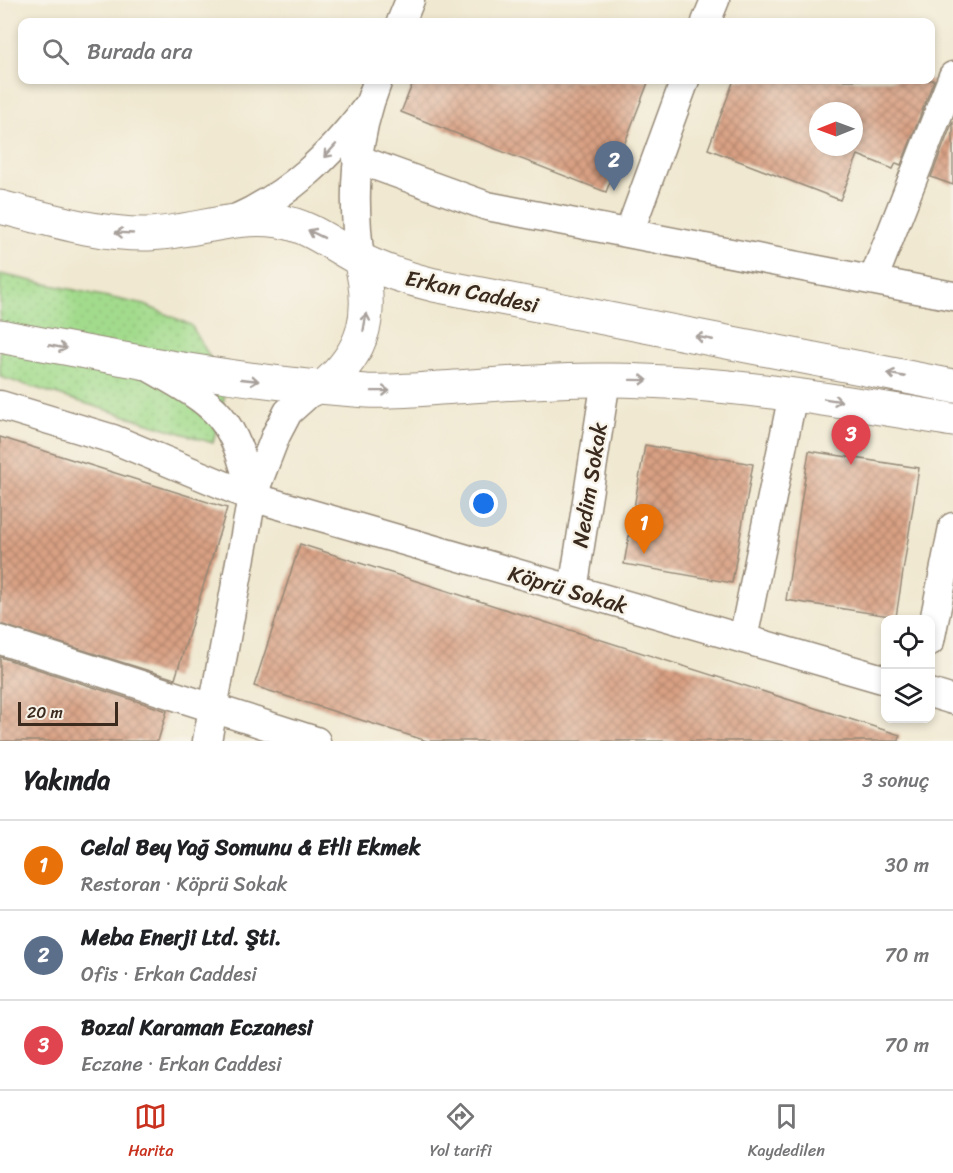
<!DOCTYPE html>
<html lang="tr">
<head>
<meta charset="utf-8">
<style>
	:root { --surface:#fff; --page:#f2f2f2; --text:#202124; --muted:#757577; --line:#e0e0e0; --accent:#c8321e }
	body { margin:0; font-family:Sriracha,sans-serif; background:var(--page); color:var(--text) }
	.controls { position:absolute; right:18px; bottom:18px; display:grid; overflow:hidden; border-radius:12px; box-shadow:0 3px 9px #0003 }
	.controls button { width:54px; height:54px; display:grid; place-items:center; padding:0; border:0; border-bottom:2px solid var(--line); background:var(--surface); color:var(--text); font:30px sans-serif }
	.compass { position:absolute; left:809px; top:102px; width:54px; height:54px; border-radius:50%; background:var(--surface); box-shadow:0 3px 9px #0003; rotate:269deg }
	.scale { position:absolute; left:18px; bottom:15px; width:100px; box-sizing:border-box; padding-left:6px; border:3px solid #3b2a1e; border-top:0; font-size:16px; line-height:21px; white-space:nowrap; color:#3b2a1e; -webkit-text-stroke:4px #f7f3e8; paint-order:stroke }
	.you { position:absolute; left:484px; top:504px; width:21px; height:21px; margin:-15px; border:4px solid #fff; border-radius:50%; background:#1a73e8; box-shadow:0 0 0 9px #1a73e833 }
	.badge { display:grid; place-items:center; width:39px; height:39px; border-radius:50%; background:var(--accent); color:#fff; font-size:20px; font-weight:700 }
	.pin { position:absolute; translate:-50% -50px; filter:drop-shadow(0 2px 3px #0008) }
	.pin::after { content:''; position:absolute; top:32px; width:21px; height:18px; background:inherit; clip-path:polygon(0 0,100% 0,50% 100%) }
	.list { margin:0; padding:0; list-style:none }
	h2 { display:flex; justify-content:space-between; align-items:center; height:78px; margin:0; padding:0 24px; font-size:26px }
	h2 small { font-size:20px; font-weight:400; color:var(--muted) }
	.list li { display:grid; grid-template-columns:39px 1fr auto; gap:18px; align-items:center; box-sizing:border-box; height:90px; padding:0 24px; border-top:2px solid var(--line) }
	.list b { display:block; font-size:22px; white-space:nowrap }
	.list p { margin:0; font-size:20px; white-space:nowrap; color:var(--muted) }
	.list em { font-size:20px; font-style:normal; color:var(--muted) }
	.icon { flex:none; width:33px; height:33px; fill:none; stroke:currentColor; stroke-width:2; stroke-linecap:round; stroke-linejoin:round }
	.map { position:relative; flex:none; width:953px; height:741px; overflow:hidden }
	.search { position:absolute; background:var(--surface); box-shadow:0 3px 9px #0003; left:18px; right:18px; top:18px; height:66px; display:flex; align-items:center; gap:15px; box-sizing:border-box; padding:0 21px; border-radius:12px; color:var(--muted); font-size:22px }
	.sheet { height:348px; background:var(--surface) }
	nav { display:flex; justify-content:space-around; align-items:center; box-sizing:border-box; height:84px; border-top:2px solid var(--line); background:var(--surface); font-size:16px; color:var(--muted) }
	nav a { display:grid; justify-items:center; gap:3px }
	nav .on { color:var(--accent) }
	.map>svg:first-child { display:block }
</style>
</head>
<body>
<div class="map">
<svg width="953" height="741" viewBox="0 0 953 741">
	<defs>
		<pattern id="green-dots" width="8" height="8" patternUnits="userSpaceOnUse" patternTransform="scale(1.5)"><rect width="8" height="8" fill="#a3db8d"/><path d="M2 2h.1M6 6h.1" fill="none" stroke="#8dbc79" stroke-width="1.8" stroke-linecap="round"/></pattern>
		<pattern id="building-cross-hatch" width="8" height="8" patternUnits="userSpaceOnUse" patternTransform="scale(1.5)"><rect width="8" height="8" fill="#d9a184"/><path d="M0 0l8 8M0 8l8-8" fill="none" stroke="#b1836b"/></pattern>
	</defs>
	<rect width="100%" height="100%" fill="#f7f3e8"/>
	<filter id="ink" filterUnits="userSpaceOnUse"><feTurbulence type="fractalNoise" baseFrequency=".0167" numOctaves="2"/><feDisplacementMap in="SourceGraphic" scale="12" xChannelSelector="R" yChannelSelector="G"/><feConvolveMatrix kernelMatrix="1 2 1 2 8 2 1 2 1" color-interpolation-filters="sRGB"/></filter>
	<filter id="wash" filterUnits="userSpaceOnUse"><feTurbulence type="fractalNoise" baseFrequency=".008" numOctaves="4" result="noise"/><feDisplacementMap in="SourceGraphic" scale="24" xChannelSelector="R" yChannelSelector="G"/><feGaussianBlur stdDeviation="1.35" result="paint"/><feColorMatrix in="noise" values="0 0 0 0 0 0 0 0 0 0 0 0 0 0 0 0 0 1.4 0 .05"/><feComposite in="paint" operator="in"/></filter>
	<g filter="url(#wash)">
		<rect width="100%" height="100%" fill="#f0e8d0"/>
		<!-- green -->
		<path fill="url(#green-dots)" stroke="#6f8256" stroke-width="1.5" d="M0,274L145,305L191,325L227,386L213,443L0,377Z"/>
		<g id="blocks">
			<!-- building -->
			<path fill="url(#building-cross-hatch)" fill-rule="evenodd" d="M414,80H649L606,192L401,112Z
				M734,80H934L901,165L896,163L893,169L858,155L840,200L708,149ZM818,111H854V147H818Z
				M953,121V185L931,177Z
				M0,437L227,508L175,679L0,624Z
				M645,445L753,464L732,583L624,564Z
				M809,451L919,468L896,617L786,600Z
				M300,544L900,735L899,741H427L254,686Z
				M0,657L167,711L158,741H0Z"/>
		</g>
	</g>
	<g filter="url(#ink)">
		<use href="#blocks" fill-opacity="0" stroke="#968977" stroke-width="1.5"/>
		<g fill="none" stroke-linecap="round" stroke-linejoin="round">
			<defs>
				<path id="street" d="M401,22L410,0
					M706,22L715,0
					M357,159L487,206L953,296
					M231,221C290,195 329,157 368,106
					M629,233L685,80
					M360,260C352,196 354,140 378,80
					M873,280L953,76
					M149,367C220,407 233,415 252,497
					M0,405L113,439L252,497L886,680
					M573,590L606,380
					M743,639L793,394
					M0,640L316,741
					M930,641L953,527
					M930,693L953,700
					M207,741L252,497L276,435L288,412L308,394L323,387"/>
				<path id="secondary" d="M0,207C48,219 98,235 148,234C191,233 235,214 279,221C311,226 333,246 361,260C384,271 409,279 434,285L953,386
					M0,336C122,359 243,383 367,391C391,392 416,390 440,388C496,385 552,379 608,380C725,381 839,401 953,420
					M323,387C366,352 374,312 360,260"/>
			</defs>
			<!-- street casing -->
			<use href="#street" stroke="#968977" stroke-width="31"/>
			<!-- secondary casing -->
			<use href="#secondary" stroke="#968977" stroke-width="35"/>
			<!-- street -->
			<use href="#street" stroke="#fff" stroke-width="28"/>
			<!-- secondary -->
			<use href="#secondary" stroke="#fff" stroke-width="33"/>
		</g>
		<!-- one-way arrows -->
		<defs><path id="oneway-shaft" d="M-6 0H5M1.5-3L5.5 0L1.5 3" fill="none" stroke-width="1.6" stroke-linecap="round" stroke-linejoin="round" transform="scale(1.5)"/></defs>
		<g stroke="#a79f9a">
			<use href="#oneway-shaft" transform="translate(330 151) rotate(132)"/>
			<use href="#oneway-shaft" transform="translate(124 233) rotate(-177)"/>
			<use href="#oneway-shaft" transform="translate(316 234) rotate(-154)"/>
			<use href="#oneway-shaft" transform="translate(365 322) rotate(-80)"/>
			<use href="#oneway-shaft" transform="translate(704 338) rotate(-169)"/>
			<use href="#oneway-shaft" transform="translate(58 347) rotate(11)"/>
			<use href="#oneway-shaft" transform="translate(896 375) rotate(-169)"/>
			<use href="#oneway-shaft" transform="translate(250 380) rotate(6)"/>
			<use href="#oneway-shaft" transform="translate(639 380) rotate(1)"/>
			<use href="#oneway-shaft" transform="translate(381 391) rotate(-1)"/>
			<use href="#oneway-shaft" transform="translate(833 400) rotate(9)"/>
		</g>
	</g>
	<g text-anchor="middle" stroke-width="5" stroke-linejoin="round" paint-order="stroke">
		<!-- street labels -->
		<g font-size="22" fill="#3b2a1e" stroke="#f7f3e8">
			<text transform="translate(472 291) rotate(12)" y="8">Erkan Caddesi</text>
			<text transform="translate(589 485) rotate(-81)" y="8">Nedim Sokak</text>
			<text transform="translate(568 589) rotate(16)" y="8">Köprü Sokak</text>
		</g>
	</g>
</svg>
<div class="controls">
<button><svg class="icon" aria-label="locate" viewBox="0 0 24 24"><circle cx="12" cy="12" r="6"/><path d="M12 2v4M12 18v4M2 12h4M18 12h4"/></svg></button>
<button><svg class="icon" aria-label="layers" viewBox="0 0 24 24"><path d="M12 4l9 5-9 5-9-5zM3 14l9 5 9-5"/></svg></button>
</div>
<svg class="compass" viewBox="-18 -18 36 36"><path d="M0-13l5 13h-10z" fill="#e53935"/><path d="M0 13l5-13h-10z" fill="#757577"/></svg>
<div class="scale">20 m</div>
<div class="you"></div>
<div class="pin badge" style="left:644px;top:554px;background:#e8710a">1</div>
<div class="pin badge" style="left:614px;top:191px;background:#5c6f8a">2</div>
<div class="pin badge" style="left:851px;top:465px;background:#e0444e">3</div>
<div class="search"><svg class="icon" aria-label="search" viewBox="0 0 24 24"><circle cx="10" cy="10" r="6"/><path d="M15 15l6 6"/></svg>Burada ara</div>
</div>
<section class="sheet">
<h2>Yakında<small>3 sonuç</small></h2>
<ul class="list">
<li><span class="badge" style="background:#e8710a">1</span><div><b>Celal Bey Yağ Somunu &amp; Etli Ekmek</b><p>Restoran · Köprü Sokak</p></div><em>30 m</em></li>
<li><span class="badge" style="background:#5c6f8a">2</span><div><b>Meba Enerji Ltd. Şti.</b><p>Ofis · Erkan Caddesi</p></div><em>70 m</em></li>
<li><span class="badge" style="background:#e0444e">3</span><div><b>Bozal Karaman Eczanesi</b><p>Eczane · Erkan Caddesi</p></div><em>70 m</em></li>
</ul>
</section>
<nav>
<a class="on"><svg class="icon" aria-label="map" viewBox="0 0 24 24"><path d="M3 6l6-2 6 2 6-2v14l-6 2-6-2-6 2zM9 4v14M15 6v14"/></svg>Harita</a>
<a><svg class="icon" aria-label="directions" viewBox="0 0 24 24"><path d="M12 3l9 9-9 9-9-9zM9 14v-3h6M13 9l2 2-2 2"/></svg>Yol tarifi</a>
<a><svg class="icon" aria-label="saved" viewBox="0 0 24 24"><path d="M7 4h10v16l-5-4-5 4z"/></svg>Kaydedilen</a>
</nav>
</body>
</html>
